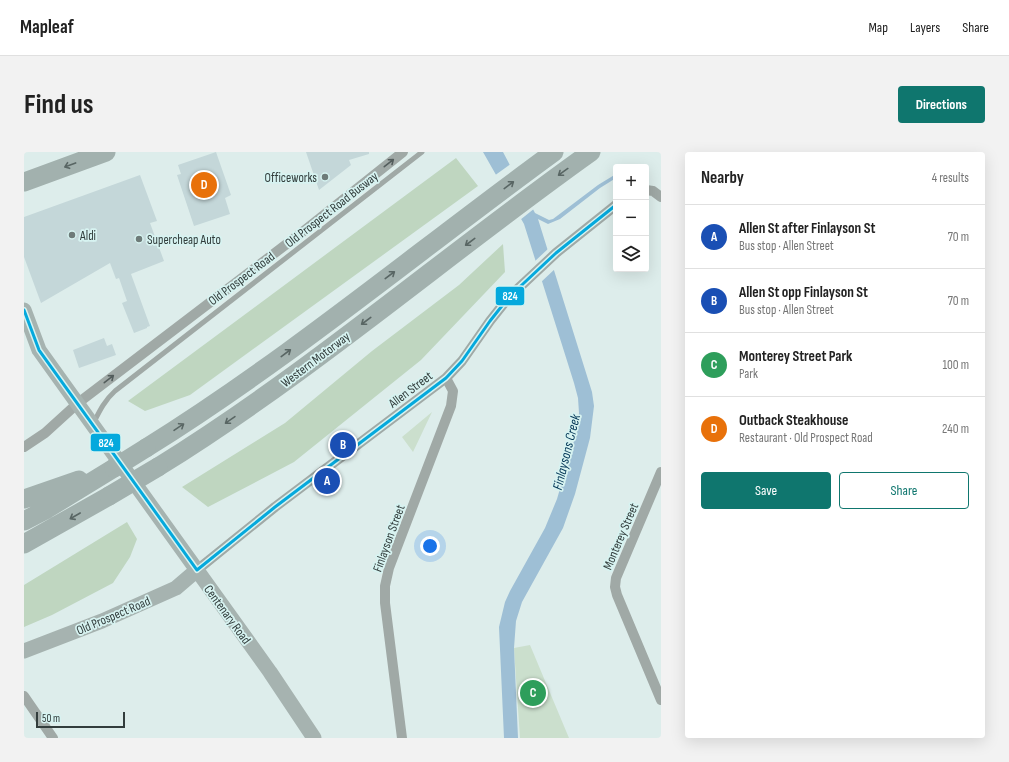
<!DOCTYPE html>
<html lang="en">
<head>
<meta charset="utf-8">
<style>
	:root { --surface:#fff; --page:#f2f2f2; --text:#222; --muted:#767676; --line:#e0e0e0; --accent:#0f766e }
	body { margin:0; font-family:"Sofia Sans Condensed",sans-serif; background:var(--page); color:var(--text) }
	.controls { position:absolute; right:12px; top:12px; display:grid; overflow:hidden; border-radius:4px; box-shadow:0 4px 16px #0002 }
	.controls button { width:36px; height:36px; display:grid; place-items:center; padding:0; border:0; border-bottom:1px solid var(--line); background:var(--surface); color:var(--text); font:20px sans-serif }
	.scale { position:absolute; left:12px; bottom:10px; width:89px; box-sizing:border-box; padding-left:4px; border:2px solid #323d3c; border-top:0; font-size:11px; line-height:14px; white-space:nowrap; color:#323d3c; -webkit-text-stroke:3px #d7f3f1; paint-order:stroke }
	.you { position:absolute; left:406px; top:394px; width:14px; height:14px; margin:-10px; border:3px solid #fff; border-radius:50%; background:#1a73e8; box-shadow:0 0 0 6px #1a73e833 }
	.badge { display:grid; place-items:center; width:26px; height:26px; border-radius:50%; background:var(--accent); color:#fff; font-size:13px; font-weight:700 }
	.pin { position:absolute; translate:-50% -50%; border:2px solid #fff; box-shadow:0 1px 4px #0006 }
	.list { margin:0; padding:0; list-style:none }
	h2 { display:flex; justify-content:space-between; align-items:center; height:52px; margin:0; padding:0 16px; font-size:17px }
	h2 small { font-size:13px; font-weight:400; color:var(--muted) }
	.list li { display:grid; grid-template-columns:26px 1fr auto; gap:12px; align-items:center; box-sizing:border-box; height:64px; padding:0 16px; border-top:1px solid var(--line) }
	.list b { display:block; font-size:15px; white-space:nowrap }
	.list p { margin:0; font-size:13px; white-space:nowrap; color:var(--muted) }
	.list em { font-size:13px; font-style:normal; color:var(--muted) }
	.actions { display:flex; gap:8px; padding:12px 16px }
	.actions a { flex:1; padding:9px 0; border:1px solid var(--accent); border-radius:4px; text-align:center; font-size:14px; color:var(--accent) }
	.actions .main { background:var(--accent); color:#fff }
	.icon { flex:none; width:22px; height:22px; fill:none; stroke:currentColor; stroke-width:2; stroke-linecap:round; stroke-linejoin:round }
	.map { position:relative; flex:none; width:637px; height:586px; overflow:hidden; border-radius:4px }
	header { display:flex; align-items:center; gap:24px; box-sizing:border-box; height:56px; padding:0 20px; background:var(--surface); border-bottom:1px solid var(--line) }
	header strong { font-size:19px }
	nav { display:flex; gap:22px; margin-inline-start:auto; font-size:14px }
	.intro { display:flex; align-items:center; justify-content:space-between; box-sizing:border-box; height:96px; padding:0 24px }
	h1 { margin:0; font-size:28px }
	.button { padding:10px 18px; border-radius:4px; background:var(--accent); color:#fff; font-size:14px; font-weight:700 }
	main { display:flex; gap:24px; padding:0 24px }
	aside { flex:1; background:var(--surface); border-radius:4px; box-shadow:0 4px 16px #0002 }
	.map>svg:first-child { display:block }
</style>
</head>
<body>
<header>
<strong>Mapleaf</strong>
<nav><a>Map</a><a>Layers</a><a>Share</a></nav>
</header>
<div class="intro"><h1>Find us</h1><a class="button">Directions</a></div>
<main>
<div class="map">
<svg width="637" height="586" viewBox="0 0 637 586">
	<rect width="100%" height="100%" fill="#ddedeb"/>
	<!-- green -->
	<path fill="#cbdfcd" d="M408,260L389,300L378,285Z
		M506,493L545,586H496L490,496Z"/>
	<!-- forest -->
	<path fill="#bfd6c0" d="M432,6L454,34L166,243L121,259L104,249Z
		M479,92L481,120L397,208L270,310L184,355L158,335L261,271L348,199L435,133Z
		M103,370L113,387L106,405L89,431L28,463L0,475V433Z"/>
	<!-- water -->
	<path fill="#9ebfd5" d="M459,0H479L511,61L525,68L529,67L574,33L592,22V26L576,36L536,67L524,72L514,67L568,240L570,254L566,286L551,342L539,376L498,450L492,469L490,496L494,586H480L475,475L481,450L486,439L521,376L533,347L553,278L555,261L554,246L550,231L500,72Z"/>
	<!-- pier -->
	<path fill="#ddedeb" d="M488,11L511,56L496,68L470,24Z
		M525,96L532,116L516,131L510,110Z"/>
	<!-- building -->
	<path fill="#c4d7d9" d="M192,0L207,43L201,46L206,62L170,74L153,23L157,22L154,13Z
		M282,0H345V2L325,8L327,13L295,38Z
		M116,23L133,69L126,71L140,109L107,122L126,174L123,175V176L110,181L98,151L103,149L95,126L92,127L86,111L17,151L0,105V65Z
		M80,186L83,194L88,192L92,203L55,216L49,198Z"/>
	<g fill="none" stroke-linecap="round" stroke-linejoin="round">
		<!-- lane -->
		<path stroke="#a0a9a6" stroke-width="5" d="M70,270C76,258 81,248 91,239L398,0"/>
		<!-- street -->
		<path stroke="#a0a9a6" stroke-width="10" d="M622,38L629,39L637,45
			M0,295L21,281L54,251L281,78L379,0
			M637,320L592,426L591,435L593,443L637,548
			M173,418L251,355L422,226L438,209L466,169L485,145L532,101L592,53
			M0,544L29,586
			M378,586L361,451V434L365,416L427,254L429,239L422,226"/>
		<!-- secondary -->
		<path stroke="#a6b3b0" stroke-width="15" d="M0,158L15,198L246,520L290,586
			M0,499L78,469L152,436L173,418"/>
		<!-- highway -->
		<path stroke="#a2b1ae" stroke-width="19" d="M0,30L82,0
			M122,296C265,207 394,99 530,0
			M134,315C286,221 422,103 567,0
			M0,347L55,328
			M0,369L23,357L90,316
			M0,392L85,344"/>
		<!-- highway-bridge -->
		<path stroke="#a2b1ae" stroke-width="19" d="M90,316L122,296
			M85,344L134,315"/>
		<defs>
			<path id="bus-1" d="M0,158L15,198L173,418
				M173,418L251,355L422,226L438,209L466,169L485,145L532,101L592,53"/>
		</defs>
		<!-- bus-1 casing -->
		<use href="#bus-1" stroke="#d7f3f1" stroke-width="6"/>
		<!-- bus-1 -->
		<use href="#bus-1" stroke="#05a9dd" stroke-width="3"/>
	</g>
	<!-- one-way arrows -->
	<defs><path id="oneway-shaft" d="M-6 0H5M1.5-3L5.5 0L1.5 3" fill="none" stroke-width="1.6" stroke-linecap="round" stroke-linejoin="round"/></defs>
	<g stroke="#535d5c">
		<use href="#oneway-shaft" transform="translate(365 11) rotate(-38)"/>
		<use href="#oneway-shaft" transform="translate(85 227) rotate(-38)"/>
	</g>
	<g stroke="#596664">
		<use href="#oneway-shaft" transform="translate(46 13) rotate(160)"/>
		<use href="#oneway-shaft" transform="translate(539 20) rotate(144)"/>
		<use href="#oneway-shaft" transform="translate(485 33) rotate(-37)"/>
		<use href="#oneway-shaft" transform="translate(446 90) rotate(143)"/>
		<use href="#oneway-shaft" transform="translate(366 123) rotate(-37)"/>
		<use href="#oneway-shaft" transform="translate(342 169) rotate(143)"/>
		<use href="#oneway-shaft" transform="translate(262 201) rotate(-37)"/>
		<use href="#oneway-shaft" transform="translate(206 268) rotate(145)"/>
		<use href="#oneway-shaft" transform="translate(155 275) rotate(-34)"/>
		<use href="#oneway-shaft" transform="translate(51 364) rotate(150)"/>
	</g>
	<!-- markers -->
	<g fill="#6e7b79" stroke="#d7f3f1" stroke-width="1.5">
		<circle cx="301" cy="25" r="4"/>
		<circle cx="48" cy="83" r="4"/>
		<circle cx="115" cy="87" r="4"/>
	</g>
	<g text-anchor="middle" stroke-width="3.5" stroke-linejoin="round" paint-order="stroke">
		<!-- poi labels -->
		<g font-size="13" fill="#323d3c" stroke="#d7f3f1" text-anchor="start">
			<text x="293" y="30" text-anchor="end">Officeworks</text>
			<text x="56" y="88">Aldi</text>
			<text x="123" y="92">Supercheap Auto</text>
		</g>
		<!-- street labels -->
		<g font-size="13" fill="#323d3c" stroke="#d7f3f1">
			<text transform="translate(307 57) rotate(-38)" y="5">Old Prospect Road Busway</text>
			<text transform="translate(217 126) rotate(-37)" y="5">Old Prospect Road</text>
			<text transform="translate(291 207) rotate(-37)" y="5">Western Motorway</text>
			<text transform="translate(386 237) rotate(-37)" y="5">Allen Street</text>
			<text transform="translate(596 384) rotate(-67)" y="5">Monterey Street</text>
			<text transform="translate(364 386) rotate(-70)" y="5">Finlayson Street</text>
			<text transform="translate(204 462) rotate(54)" y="5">Centenary Road</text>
			<text transform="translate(89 463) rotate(-23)" y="5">Old Prospect Road</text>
		</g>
		<!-- water labels -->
		<g font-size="14" font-style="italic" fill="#033656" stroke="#d7f3f1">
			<text transform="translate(542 300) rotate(-76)" y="5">Finlaysons Creek</text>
		</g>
	</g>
	<g stroke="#d7f3f1" stroke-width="1.5">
		<rect x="471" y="134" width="30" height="20" rx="4" fill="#05a9dd"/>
		<rect x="66" y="281" width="31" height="19" rx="4" fill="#05a9dd"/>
	</g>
	<g font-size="11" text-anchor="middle" font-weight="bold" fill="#fff">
		<text x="486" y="148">824</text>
		<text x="82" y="295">824</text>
	</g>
</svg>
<div class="controls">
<button>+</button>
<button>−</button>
<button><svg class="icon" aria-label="layers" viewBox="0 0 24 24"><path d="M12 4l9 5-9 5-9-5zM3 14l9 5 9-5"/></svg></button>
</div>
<div class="scale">50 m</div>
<div class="you"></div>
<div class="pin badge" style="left:303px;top:329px;background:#1a4fb4">A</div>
<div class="pin badge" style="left:319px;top:293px;background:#1a4fb4">B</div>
<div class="pin badge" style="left:509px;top:541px;background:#2e9e5b">C</div>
<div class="pin badge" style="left:180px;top:33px;background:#e8710a">D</div>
</div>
<aside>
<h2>Nearby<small>4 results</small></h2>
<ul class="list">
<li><span class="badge" style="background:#1a4fb4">A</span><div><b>Allen St after Finlayson St</b><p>Bus stop · Allen Street</p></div><em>70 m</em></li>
<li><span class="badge" style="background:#1a4fb4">B</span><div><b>Allen St opp Finlayson St</b><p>Bus stop · Allen Street</p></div><em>70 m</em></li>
<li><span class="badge" style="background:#2e9e5b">C</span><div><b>Monterey Street Park</b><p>Park</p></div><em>100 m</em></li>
<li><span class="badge" style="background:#e8710a">D</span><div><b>Outback Steakhouse</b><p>Restaurant · Old Prospect Road</p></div><em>240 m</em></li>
</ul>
<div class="actions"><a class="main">Save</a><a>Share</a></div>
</aside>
</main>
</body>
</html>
